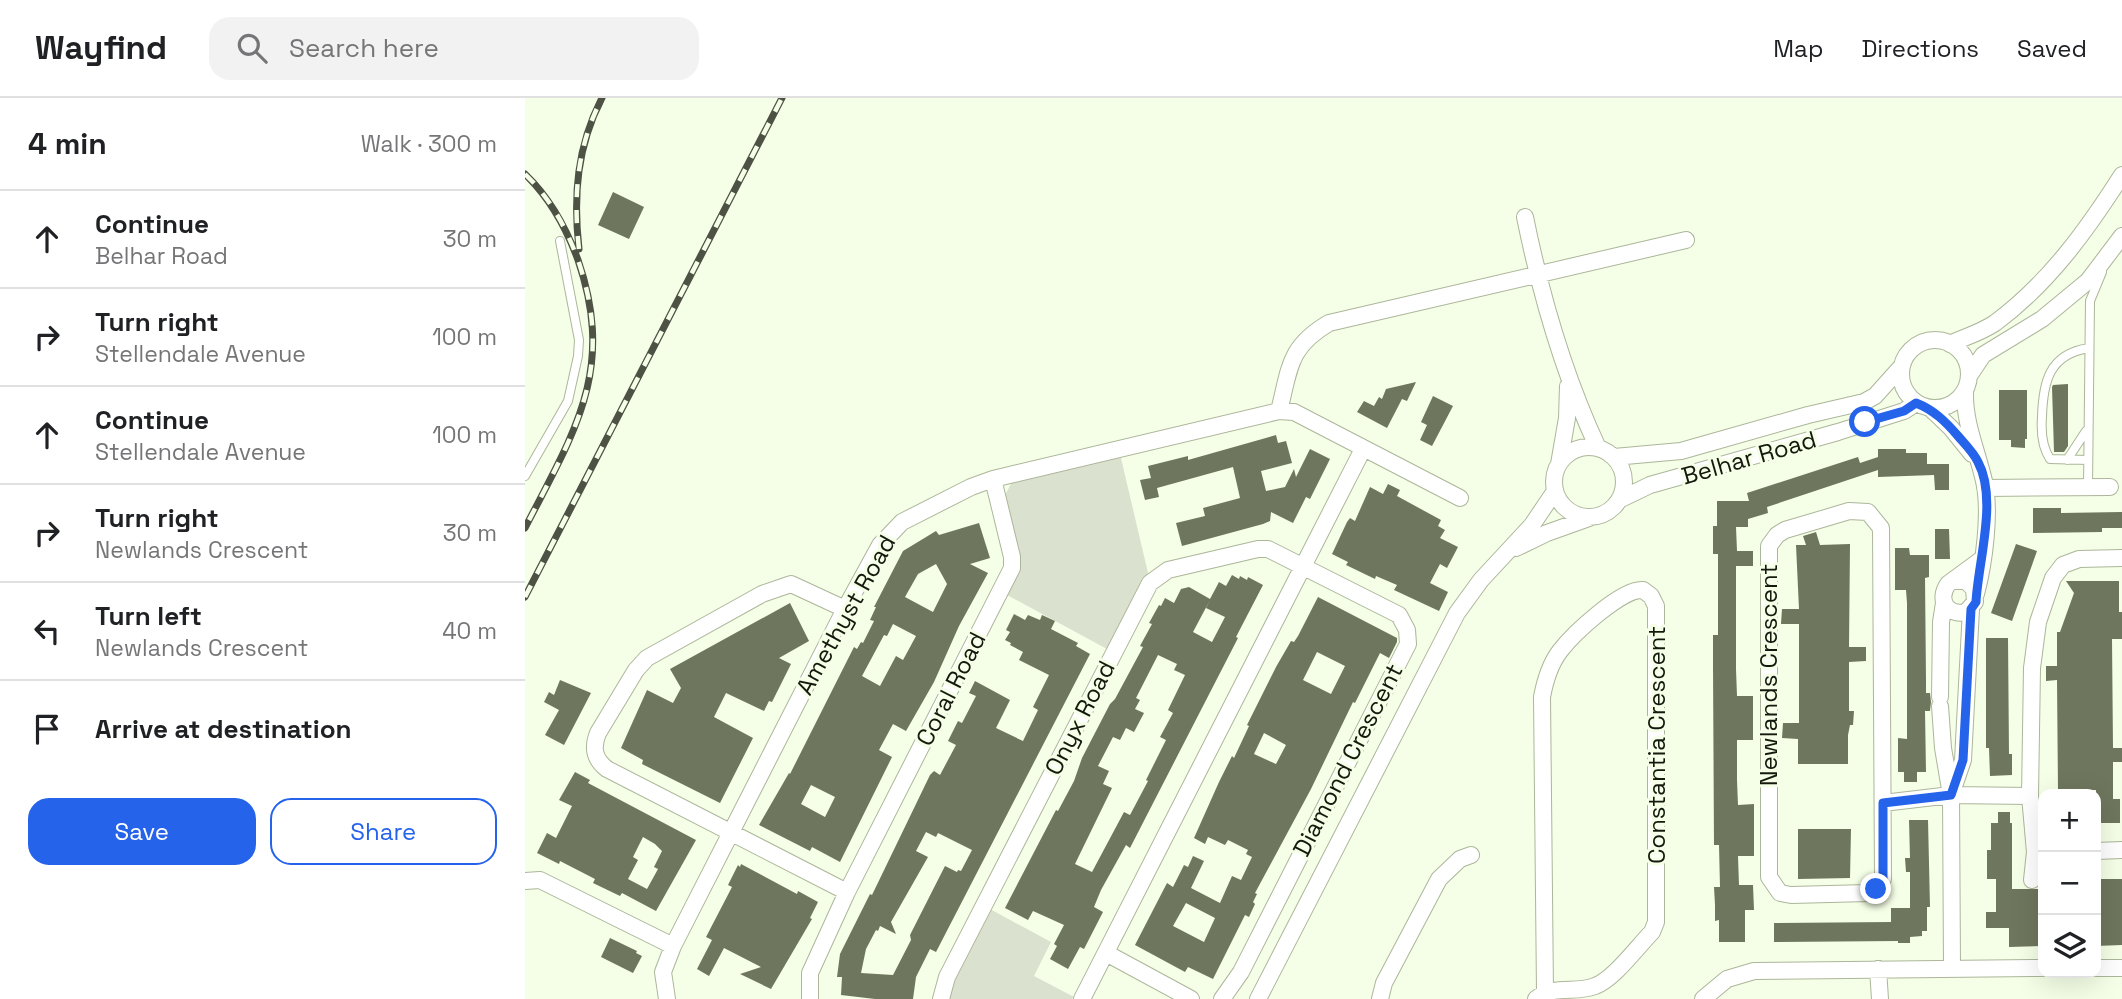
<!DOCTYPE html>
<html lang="en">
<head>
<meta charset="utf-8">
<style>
	:root { --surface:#fff; --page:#f2f2f2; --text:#202124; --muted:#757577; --line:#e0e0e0; --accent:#2563eb }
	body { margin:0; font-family:"Space Grotesk",sans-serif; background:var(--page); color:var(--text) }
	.controls { position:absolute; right:21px; bottom:21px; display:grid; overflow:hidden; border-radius:14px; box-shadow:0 7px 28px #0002 }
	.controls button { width:63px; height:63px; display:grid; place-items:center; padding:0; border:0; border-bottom:2px solid var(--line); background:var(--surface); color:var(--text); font:35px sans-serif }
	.stop { position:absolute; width:21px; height:21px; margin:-16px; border:5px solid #2563eb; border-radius:50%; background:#fff }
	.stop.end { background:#2563eb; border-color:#fff; box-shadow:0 2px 7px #0008 }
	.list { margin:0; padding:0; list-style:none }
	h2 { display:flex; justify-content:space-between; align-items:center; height:91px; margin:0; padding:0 28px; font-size:30px }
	h2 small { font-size:23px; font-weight:400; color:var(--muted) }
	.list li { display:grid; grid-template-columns:46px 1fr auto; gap:21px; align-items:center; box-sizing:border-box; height:98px; padding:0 28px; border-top:2px solid var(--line) }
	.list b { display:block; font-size:26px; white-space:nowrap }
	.list p { margin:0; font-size:23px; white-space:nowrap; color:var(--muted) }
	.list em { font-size:23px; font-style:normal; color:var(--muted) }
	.actions { display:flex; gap:14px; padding:21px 28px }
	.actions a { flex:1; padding:16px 0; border:2px solid var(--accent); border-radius:21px; text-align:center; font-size:24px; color:var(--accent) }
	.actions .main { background:var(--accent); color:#fff }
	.icon { flex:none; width:38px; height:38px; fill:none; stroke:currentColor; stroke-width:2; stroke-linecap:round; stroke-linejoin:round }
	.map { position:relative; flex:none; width:1597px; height:901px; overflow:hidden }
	header { display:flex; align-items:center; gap:42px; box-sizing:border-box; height:98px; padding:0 35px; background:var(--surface); border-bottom:2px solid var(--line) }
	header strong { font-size:33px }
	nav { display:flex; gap:38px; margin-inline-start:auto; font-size:24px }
	.search { width:490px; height:63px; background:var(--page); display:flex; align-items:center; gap:18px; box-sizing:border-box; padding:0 24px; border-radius:21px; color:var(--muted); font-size:26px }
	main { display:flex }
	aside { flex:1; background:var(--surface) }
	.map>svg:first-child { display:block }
</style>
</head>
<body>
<header>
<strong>Wayfind</strong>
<div class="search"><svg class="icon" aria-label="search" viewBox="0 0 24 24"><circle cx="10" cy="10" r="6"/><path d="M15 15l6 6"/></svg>Search here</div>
<nav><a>Map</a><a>Directions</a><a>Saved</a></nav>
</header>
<main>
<aside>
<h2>4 min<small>Walk · 300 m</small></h2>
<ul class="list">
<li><svg class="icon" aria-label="ahead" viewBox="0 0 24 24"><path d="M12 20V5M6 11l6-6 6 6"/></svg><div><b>Continue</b><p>Belhar Road</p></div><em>30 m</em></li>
<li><svg class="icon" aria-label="right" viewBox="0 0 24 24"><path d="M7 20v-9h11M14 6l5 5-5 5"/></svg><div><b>Turn right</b><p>Stellendale Avenue</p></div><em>100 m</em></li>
<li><svg class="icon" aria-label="ahead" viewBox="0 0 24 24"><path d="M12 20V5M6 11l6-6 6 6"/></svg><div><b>Continue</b><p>Stellendale Avenue</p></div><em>100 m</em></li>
<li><svg class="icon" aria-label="right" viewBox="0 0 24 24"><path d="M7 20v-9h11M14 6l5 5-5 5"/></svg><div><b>Turn right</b><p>Newlands Crescent</p></div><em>30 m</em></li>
<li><svg class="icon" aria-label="left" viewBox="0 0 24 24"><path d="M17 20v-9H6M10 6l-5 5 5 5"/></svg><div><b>Turn left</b><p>Newlands Crescent</p></div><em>40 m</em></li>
<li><svg class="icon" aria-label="arrive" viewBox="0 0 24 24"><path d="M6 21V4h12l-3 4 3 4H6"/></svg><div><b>Arrive at destination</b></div></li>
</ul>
<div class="actions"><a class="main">Save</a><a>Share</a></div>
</aside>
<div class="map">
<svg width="1597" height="901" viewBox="0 0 1597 901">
	<rect width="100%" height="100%" fill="#f5fee6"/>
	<!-- green -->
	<path fill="#dae1ce" d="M595,356L623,475L582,551L482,497L480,397L487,384Z
		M465,811L526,844L509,878L549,899L547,901H421L424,890Z"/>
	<!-- building -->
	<path fill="#6e775d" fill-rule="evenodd" d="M88,94L119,109L104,141L73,127Z
		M891,284L882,303L877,301L862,330L832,314L839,303L849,308L854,299L857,301L861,291Z
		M1543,286V348L1539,354H1529L1527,289L1528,287Z
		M1474,292H1502V341H1500V350L1486,349V342H1474Z
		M908,298L928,308L907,348L895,342L902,327L896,324Z
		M751,337L753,345L761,343L767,365L736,373L741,393L760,389L769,371L771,379L785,351L805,361L785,401L781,399L768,425L746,414L745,423L738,426L657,448L651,425L680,418L678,410L715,400L708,369L632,390L634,399L620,402L615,382L626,380L623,368L663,358V362Z
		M1353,351H1381V355H1402V366H1424V392H1410L1409,377L1353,379V372L1242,409L1243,415L1223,421V429H1211L1212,453H1228V468H1211V571L1212,598H1228V642H1212V682L1213,707L1229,706V758H1213L1214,787H1228L1229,812H1220V844H1194V822L1190,823V807L1189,789H1195L1194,747H1189L1188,568V537H1193V456H1188V428H1192V403H1224L1222,395L1333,359L1335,365L1353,359Z
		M863,386L875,392L872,398L916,422L913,428L920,432L915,440L933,449L922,470L915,466L905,485L923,494L914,513L869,492L872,487L851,478L850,481L821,467L823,464L807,456L822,424L825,420L830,423L845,389L858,396Z
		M1508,410H1536V415L1597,414V430H1577V434L1508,435Z
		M454,425L465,460L445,466L463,475L434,528L409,584L381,633L368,626L354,652L367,659L315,764L287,749L285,753L234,727L264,675L265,676L329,549L332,551L336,544L338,545L349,523L345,522L351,509H349L378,453L411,433L414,437ZM411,466L422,486L408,514L380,499L393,476ZM368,526L391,538L378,562L371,558L355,588L337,578L359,537L362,538ZM286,687L310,699L300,719L276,706Z
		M1410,431H1424L1425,461H1410Z
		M1291,434L1295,447L1325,446L1324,549H1341V563L1324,564V613H1329L1328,627H1325L1323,637V666H1273V641L1257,640L1258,625H1274V526H1256L1257,511H1274L1271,447H1281L1278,438Z
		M1491,446L1512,453L1487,523L1466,515Z
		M1370,450H1384L1385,457H1404V479L1400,480L1401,583V595H1405L1406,604L1405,613H1400L1401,674H1392V684H1379V674H1373V640L1382,641V505L1381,492H1370Z
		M707,477L714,481L715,478L722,482L723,479L738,487L711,539L713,540L605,750L601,747L576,792L569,809L578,814L559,851L555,849L543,871L525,861L532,848L529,846L539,827L508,813L503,822L480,810L531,712L533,713L549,683L557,660L585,606L590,601L618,549L615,548L627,526L624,525L634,507L636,508L640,500L649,505L656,491L664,489L685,501L694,484L701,488ZM685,502L681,510L700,519L687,544L668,534ZM633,557L652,566L649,572L660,577L643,612L648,615L635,639L641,642L621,682L623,683L605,717L599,714L567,774L550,766L587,690L578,686L584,673L573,668L588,639L595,642L601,630L609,634L619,615L610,611L615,602L611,600Z
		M1541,483H1594V514H1597V541H1587L1588,650H1597V664H1588V701H1595V725H1571V692H1533L1532,582L1521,583V568H1532V534H1535L1549,495Z
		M793,499L872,540V544L864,560L855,555L830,605L828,604L786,691L730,795L732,796L728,804L730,806L724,819L720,817L688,881L663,869L660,874L610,847L642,785L648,789L659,767L663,769L668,758L679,763L666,790L695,805L707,778L716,782L727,759L721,756L723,752L703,742L700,747L683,739L680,746L669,740L694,684L707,658L709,660L724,628L722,627L751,569L766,543L769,544L773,538ZM792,554L820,568L806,596L778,582ZM739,635L761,647L751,666L729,656ZM661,805L690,820L679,844L648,828Z
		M265,505L284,543L254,560L266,566L247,604L244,603L239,613L201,595L189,619L228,640L195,705L117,666L118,662L96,650L122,592L148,605L156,590L145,571Z
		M489,516L500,522L503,517L515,522L517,517L530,523L526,531L553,545L551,548L565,556L411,854L405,851L391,879L388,901H350L316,897L317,879H312L315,856L345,796L347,797L405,677L409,673L415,677L431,647L423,643L433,623L437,625L451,598L444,595L450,583L485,602L471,630L498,643L513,612L508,609L524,577L494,562L498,554L485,547L486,545L480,542L485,534L481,532ZM401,734L411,739L413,735L447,752L436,773L433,772L432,774L420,768L385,837L386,842L368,877L336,875L341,851L351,832L353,833L355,828L371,836L366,824L403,759L391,753Z
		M1461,540H1483L1484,656H1487V677L1465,678L1464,650H1461Z
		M35,582L66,595L39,647L20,637L34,612L19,604L24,594L29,597Z
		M50,674L65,682L63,685L171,742L131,813L97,795L95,798L68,785L70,781L35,763L34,766L12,755L22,735L31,740L47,708L34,702ZM118,739L130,746L137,753L129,769L133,771L122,791L103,781L113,762L108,759Z
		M1473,714H1485V725H1487V791H1514V813H1518V848L1484,849V830H1461V814H1471V781H1462V752H1466V725H1473Z
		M1384,722H1403L1405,809H1402V833H1397V838L1385,839V845H1373V843L1249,844V825L1366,824V810H1385V774H1381L1380,760H1385Z
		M1273,731H1326L1325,780L1273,781Z
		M216,766L272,796L273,793L293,804L285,820L287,821L246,891L215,876L236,869L199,850L184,878L172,871L187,842L181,839L207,789L203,787L213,767L215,769Z
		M1571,781H1597V847L1571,848Z
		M85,840L112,853L111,855L117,858L108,875L76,859Z"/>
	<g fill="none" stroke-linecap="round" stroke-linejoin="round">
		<defs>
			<path id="lane" d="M1542,362L1561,333
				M1563,362L1525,361C1517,349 1516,332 1517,319C1518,284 1524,256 1564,250
				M0,378L43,303L53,258L54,242L35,143
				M1563,389L1565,203L1577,174"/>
			<path id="street" d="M1000,119C1016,198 1039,277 1073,350
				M1376 276a34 34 0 1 1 68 0a34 34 0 1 1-68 0Z
				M1425,246C1440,239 1457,234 1470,225C1523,186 1562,132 1597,77
				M1444,278L1458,257L1517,221L1563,183L1597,138
				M1440,293C1439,325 1452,352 1459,383C1466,414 1459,466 1451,496
				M1405,310L1426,330L1447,356
				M754,313C765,270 763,249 804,225L1161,142
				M1029 384a35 35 0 1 1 70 0a35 35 0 1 1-70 0Z
				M1089,359L1156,353L1283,317L1339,304L1350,298L1376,269
				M1034,366L1042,320L1043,288
				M1460,390L1585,389
				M1096,401L1125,387L1313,334L1379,313L1391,305
				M1324,413L1343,414L1356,430L1358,781L1351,791L1343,795L1266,797L1255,795L1244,779V448L1252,437L1260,432Z
				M991,450L1022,435L1064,420
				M1429,483H1441L1449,491L1450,504L1441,514C1422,518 1412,502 1423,486L1457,461
				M320,511L266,486L237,496L122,560L111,572L73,635C67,650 69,661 82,671L322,794
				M1415,599L1416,524L1419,505
				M1415,608L1418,650L1426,697L1427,871
				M1427,694L1438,662L1446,511
				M1358,705L1426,697L1505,698
				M1571,753L1597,752
				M1507,782L1510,754L1505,698L1507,570L1513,524L1528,480L1538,467L1554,461L1597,460
				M0,783L15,782L148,848
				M581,855L666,901
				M1571,870H1597
				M1353,871L1355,901
				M142,901L138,874L148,848L320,511L355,447L377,424L446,389L468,381L754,313L769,314L935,400
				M285,901V875L322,794L487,470V459L468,381
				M416,901L422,879L625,485L643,472L733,451H743L874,517L882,532L883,546L716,874L697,901
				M557,901L838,351
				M733,901L932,515L956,482L1007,427L1030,393
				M855,901L859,885L914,781L935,761L946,757
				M1011,901C1029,886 1050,896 1070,888C1089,881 1113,848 1127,834L1131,824V508L1126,498L1118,492C1097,490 1048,536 1035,553C1025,566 1020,583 1017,599L1020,894
				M1178,901L1202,881L1229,873L1518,870"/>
		</defs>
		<!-- lane casing -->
		<use href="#lane" stroke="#acb69a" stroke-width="10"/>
		<!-- street casing -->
		<use href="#street" stroke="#acb69a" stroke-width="18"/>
		<!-- lane -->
		<use href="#lane" stroke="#fff" stroke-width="8"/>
		<!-- street -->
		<use href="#street" stroke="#fff" stroke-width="16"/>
		<defs>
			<path id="rail" d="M0,76C25,100 41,129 53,162C91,273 49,334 0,430
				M54,151C48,98 52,48 77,0
				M0,499L257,0"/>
		</defs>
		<!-- rail casing -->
		<use href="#rail" stroke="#4d5244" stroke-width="7"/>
		<!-- rail -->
		<use href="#rail" stroke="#f5fee6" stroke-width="4.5" stroke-dasharray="13" stroke-linecap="butt"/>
	</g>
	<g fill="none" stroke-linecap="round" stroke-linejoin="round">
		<!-- route -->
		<path stroke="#2563eb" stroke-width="9" d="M1340,324L1379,313L1391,305C1409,312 1421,324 1433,338C1440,346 1449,355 1453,364C1473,401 1453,464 1451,504L1446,511L1438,662L1426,697L1358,705V781L1351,791"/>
	</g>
	<g text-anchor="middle" stroke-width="6" stroke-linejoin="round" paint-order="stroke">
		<!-- street labels -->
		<g font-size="24" fill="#14180d" stroke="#f5fee6">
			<text transform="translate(1224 360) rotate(-16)" y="8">Belhar Road</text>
			<text transform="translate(321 517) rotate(-61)" y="8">Amethyst Road</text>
			<text transform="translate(1244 577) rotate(-90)" y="8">Newlands Crescent</text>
			<text transform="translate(426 591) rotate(-63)" y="8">Coral Road</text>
			<text transform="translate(555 620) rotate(-63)" y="8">Onyx Road</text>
			<text transform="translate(1132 647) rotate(-90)" y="8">Constantia Crescent</text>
			<text transform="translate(823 662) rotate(-63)" y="8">Diamond Crescent</text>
		</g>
	</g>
</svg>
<div class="controls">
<button>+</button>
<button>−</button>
<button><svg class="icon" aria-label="layers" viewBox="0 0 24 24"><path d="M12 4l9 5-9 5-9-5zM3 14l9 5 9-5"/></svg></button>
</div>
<div class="stop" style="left:1340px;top:324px"></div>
<div class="stop end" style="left:1351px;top:791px"></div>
</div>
</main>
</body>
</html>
